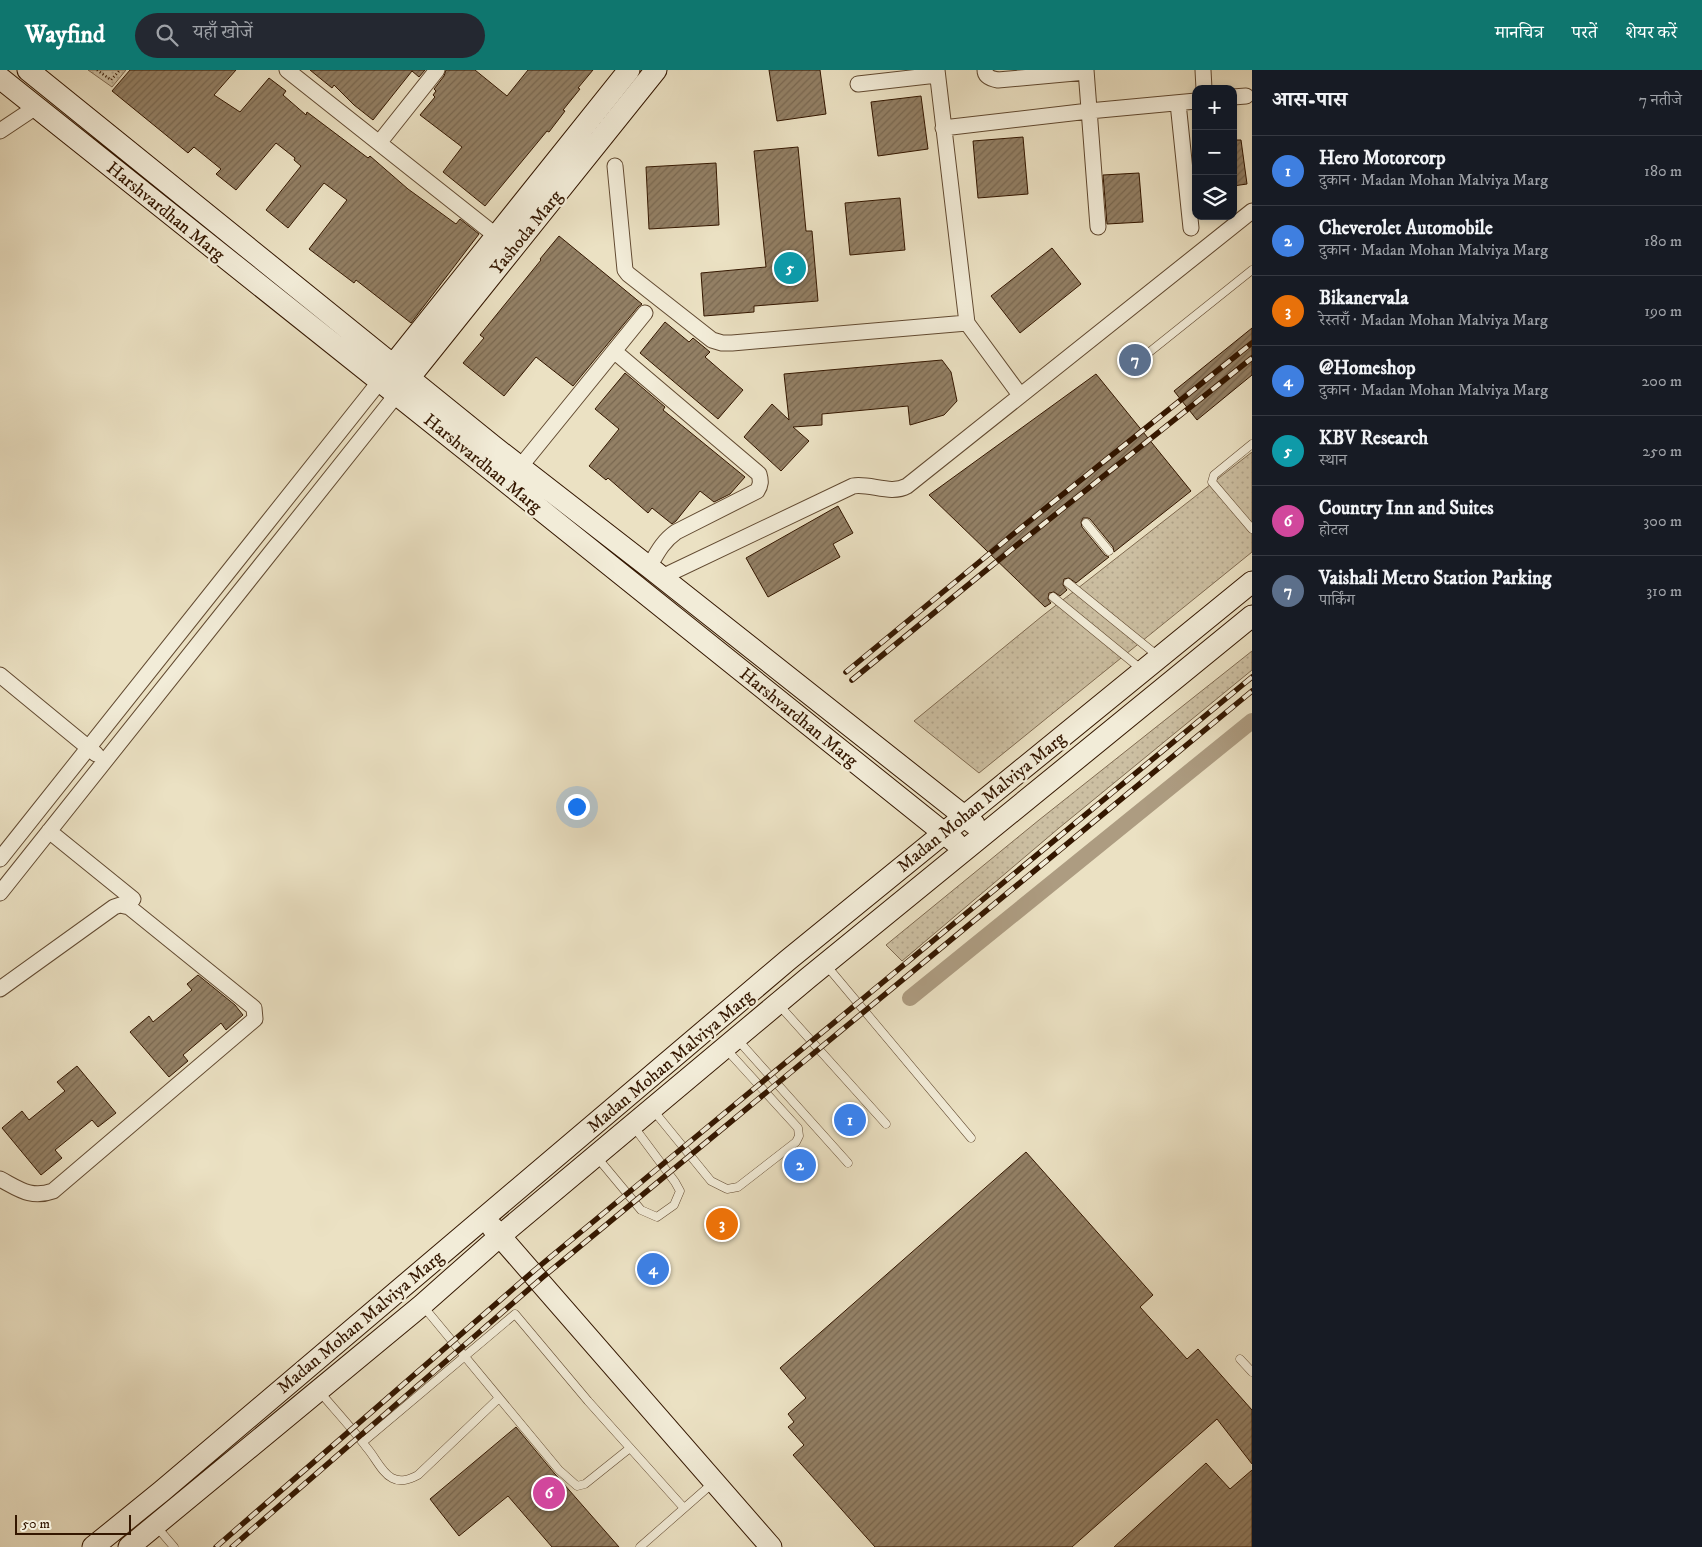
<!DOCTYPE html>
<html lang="hi">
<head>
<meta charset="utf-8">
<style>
	:root { --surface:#171b24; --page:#242831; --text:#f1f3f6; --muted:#9ea1a6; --line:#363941; --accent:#0f766e }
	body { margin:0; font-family:"IM FELL DW Pica","Noto Serif Devanagari",serif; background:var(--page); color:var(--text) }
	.controls { position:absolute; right:15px; top:15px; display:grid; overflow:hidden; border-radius:10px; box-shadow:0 2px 8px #0003 }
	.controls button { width:45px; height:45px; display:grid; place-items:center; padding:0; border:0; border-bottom:1px solid var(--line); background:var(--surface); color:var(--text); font:25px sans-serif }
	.scale { position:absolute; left:15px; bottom:12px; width:116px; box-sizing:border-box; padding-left:5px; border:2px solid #341700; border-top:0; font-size:14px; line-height:18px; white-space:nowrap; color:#341700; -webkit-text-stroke:4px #f2ecd8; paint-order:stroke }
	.you { position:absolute; left:576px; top:736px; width:18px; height:18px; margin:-12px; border:4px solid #fff; border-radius:50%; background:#1a73e8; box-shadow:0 0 0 8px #1a73e833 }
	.badge { display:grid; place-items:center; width:32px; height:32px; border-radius:50%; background:var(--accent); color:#fff; font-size:16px; font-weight:700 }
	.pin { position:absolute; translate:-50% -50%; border:2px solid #fff; box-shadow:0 1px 5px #0006 }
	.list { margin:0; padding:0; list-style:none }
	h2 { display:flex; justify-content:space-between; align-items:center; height:65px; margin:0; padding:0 20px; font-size:21px }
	h2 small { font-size:16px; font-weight:400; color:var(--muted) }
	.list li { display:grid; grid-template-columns:32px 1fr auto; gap:15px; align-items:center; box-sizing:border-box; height:70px; padding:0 20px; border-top:1px solid var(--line) }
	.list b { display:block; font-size:19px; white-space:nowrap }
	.list p { margin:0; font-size:16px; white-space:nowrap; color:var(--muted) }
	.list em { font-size:16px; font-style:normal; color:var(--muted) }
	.icon { flex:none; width:28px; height:28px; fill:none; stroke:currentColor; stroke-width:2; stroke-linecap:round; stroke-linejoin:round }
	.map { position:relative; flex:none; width:1252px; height:1477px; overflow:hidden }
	header { display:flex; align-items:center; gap:30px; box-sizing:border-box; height:70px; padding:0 25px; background:var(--accent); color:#fff }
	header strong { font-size:24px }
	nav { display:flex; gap:28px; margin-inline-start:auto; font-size:18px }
	.search { width:350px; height:45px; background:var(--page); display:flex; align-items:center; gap:12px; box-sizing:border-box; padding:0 18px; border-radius:28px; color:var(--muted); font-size:19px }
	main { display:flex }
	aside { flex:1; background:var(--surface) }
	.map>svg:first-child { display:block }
</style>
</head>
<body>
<header>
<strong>Wayfind</strong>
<div class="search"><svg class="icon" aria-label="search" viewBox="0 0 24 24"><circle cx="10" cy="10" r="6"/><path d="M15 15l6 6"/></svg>यहाँ खोजें</div>
<nav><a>मानचित्र</a><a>परतें</a><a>शेयर करें</a></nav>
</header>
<main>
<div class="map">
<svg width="1252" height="1477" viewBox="0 0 1252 1477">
	<defs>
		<pattern id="park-dots" width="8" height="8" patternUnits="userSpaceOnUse" patternTransform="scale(1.25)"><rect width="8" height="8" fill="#ccbfa2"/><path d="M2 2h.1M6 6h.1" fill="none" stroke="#b0a38a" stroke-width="1.8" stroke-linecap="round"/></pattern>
		<pattern id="building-hatch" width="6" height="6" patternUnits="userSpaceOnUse" patternTransform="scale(1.25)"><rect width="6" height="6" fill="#938065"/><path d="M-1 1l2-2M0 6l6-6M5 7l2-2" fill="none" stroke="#796851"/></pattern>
	</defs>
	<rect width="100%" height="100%" fill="#ebe1c3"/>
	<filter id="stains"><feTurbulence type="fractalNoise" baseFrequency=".004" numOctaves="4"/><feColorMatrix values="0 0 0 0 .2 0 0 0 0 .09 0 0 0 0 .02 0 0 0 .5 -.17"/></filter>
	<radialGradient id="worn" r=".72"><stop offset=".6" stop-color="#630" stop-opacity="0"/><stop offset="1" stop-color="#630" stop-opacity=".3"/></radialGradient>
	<!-- park -->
	<path fill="url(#park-dots)" stroke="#806b51" d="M88,0H126L112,17Z
		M1252,382V482L979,703L914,651L1041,547Z
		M1252,581V600L1059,758L902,891L886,875L1039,750Z"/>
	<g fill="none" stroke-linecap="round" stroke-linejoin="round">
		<!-- canal -->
		<path stroke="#ad9c81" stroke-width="16" d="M910,928L1252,651"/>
	</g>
	<!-- building -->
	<path fill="url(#building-hatch)" stroke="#341700" d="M130,0H236L214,25L240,42L269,8L286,21L283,25L306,45L307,42L368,88L370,86L408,119L456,154L460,149L479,164L411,253L356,210L354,213L309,179L347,130L324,113L288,158L266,140L301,96L294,90L295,88L276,73L236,120L216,104L221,99L194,77L188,83L112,21Z
		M310,0H425L419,7L412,1L373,50L354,35L334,15L332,18Z
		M446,0H475L507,26L528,0H593L578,18L580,19L563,40L565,41L549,62L547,61L485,136L443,102L462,77L420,45L435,27L433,25L436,21L434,19L444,6Z
		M769,0H820L826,44L777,51Z
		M921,26L928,79L878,86L871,32Z
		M1023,67L1028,124L978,128L973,71Z
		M1233,70H1241L1247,114L1233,116Z
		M798,77L806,161H812L818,231L754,236V242L704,246L701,203L766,197L754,81Z
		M716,93L719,155L649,159L646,97Z
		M1139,103L1143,152L1107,154L1103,105Z
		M900,128L905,180L850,185L845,133Z
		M559,166L642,234L638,237L573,316L536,287L504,326L463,293L484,268L480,265L541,190L540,189Z
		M1052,178L1081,214L1020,263L991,226Z
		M665,252L689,272L693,268L710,282L705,287L743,320L718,349L640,283Z
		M1252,258V305L1197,350L1174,321Z
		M942,290L951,302L957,331L944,345L910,355L908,336L822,344V355L793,357L809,371L781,401L744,367L772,334L789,350L784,304Z
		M625,303L665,337L663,340L745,407L730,424L714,432L700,421L676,451L672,454L652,438L648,443L608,408L606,410L589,396L619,359L595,339Z
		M1096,304L1191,421L1114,482L1113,477L1090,449L1088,448H1083L1081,452L1082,457L1105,485L1109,487L1076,513L1069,508L1064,509L1063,515L1067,520L1060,526L1054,522L1049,523L1048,529L1051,533L1045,537L929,425Z
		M838,436L853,463L833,474L840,487L768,527L746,488Z
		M198,905L235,935L243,945L226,960L221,953L183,985L188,991L169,1007L130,962L149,946L153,952L192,920L187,914Z
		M77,996L116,1043L98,1057L92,1050L55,1080L62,1088L41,1105L2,1058L22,1041L29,1050L65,1021L57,1012Z
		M1026,1082L1153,1225L1140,1237L1187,1289L1198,1279L1252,1340V1394L1217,1349L1072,1477H875L793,1385L804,1375L788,1357L794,1352L788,1344L806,1328L780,1298Z
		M516,1357L555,1404L619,1477H552L508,1426L459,1466L430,1429Z
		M1206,1393L1230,1419L1252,1400V1477H1114Z"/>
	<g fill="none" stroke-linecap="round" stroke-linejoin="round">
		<defs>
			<path id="lane" d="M1127,300L1252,200
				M1252,374L1214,405L1212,412L1252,459
				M1086,453L1109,481
				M1068,513L1158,586
				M1053,527L1141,599
				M826,895L971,1068
				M779,935L886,1054
				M737,969L848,1093
				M653,1040L711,1111L727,1119L738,1117L796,1072L799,1066L798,1058L726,979
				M596,1086L641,1140L657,1147L674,1135L680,1121L675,1112L634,1057
				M423,1236L559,1400L577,1416L585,1414L630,1378
				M1240,1289L1252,1302
				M319,1321C335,1340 352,1358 367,1378C375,1387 382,1403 392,1408C401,1413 410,1409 418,1405L499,1328
				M363,1372L515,1244L588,1331L683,1437
				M156,1456L174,1477
				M640,1477L714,1412"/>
			<path id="street" d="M287,0L504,172
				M937,0L967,253L1020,325
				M985,0C985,7 992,9 998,10L1086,2
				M1086,0L1098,157
				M1203,0L1204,19
				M858,14L937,5
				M1233,27L1246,26
				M1178,33L1191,158
				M943,58L1089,41L1196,31
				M0,61L36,37
				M379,73L437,0
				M615,96L625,200L628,204L712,270L722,273H732L967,253
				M614,281L759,404C761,411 761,415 757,421L676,462C663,471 657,483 649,497
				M520,397L645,243
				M662,507L853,416C870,413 891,425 907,416L1252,141
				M0,605L96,684
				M49,761L133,829
				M0,789L380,311
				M0,823L397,324
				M0,919L114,837L120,835L129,837L254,938L255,949L53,1121C31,1129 19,1119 0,1109"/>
			<path id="secondary" d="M28,0L493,376L649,497L974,754
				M0,8L480,391L955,772
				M385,305L629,0
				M401,318L656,0
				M492,1157L771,1477
				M93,1477L162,1421L788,890L1252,512
				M129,1477L422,1235L500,1166L808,908L1252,546"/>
		</defs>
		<!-- lane casing -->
		<use href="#lane" stroke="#624a31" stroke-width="9"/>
		<!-- street casing -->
		<use href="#street" stroke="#624a31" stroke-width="17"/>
		<!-- secondary casing -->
		<use href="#secondary" stroke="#341700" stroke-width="23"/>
		<!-- path -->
		<path stroke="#341700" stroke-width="2.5" stroke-dasharray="1 2.5" stroke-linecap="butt" d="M97,0L111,10L120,0"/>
		<!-- lane -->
		<use href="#lane" stroke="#f2ecd8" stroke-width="8"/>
		<!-- street -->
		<use href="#street" stroke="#f2ecd8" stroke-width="15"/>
		<!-- secondary -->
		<use href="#secondary" stroke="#f2ecd8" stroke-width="21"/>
		<defs>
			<path id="rail" d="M846,602L1012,465L1252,273
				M852,610L1017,475L1252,288
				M216,1477L536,1199L1252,607
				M232,1477L543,1207L1252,621"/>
		</defs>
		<!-- rail casing -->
		<use href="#rail" stroke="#341700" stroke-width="5.5"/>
		<!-- rail -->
		<use href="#rail" stroke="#f2ecd8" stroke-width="4" stroke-dasharray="11" stroke-linecap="butt"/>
	</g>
	<g text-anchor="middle" stroke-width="4.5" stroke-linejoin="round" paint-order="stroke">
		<!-- street labels -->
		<g font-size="18" fill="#341700" stroke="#f2ecd8">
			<text transform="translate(166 141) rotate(39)" y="6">Harshvardhan Marg</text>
			<text transform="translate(526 162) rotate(-51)" y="6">Yashoda Marg</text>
			<text transform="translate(483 393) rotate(39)" y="6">Harshvardhan Marg</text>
			<text transform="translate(799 647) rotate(39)" y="6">Harshvardhan Marg</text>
			<text transform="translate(981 732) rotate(-39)" y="6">Madan Mohan Malviya Marg</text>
			<text transform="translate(670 991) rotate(-40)" y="6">Madan Mohan Malviya Marg</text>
			<text transform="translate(360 1252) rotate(-40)" y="6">Madan Mohan Malviya Marg</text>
		</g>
	</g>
	<rect width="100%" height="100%" filter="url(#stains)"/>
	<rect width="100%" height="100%" fill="url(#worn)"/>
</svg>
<div class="controls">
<button>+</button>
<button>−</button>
<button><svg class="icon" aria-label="layers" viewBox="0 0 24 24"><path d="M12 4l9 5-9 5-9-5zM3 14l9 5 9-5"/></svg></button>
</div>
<div class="scale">50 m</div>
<div class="you"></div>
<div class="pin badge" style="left:850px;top:1050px;background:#3f7fe0">1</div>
<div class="pin badge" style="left:800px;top:1095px;background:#3f7fe0">2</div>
<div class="pin badge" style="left:722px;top:1154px;background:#e8710a">3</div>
<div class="pin badge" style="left:653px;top:1199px;background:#3f7fe0">4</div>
<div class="pin badge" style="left:790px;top:198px;background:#0f9aa8">5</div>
<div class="pin badge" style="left:549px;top:1423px;background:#d1479c">6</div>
<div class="pin badge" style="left:1135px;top:290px;background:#5c6f8a">7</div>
</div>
<aside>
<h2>आस-पास<small>7 नतीजे</small></h2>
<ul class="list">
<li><span class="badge" style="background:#3f7fe0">1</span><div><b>Hero Motorcorp</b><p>दुकान · Madan Mohan Malviya Marg</p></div><em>180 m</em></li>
<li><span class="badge" style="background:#3f7fe0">2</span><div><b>Cheverolet Automobile</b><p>दुकान · Madan Mohan Malviya Marg</p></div><em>180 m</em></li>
<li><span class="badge" style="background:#e8710a">3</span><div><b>Bikanervala</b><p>रेस्तराँ · Madan Mohan Malviya Marg</p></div><em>190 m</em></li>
<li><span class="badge" style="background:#3f7fe0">4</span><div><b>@Homeshop</b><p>दुकान · Madan Mohan Malviya Marg</p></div><em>200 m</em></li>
<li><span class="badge" style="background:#0f9aa8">5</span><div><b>KBV Research</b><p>स्थान</p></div><em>250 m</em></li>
<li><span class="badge" style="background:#d1479c">6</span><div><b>Country Inn and Suites</b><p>होटल</p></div><em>300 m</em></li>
<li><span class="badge" style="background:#5c6f8a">7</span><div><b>Vaishali Metro Station Parking</b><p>पार्किंग</p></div><em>310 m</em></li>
</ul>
</aside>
</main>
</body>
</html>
